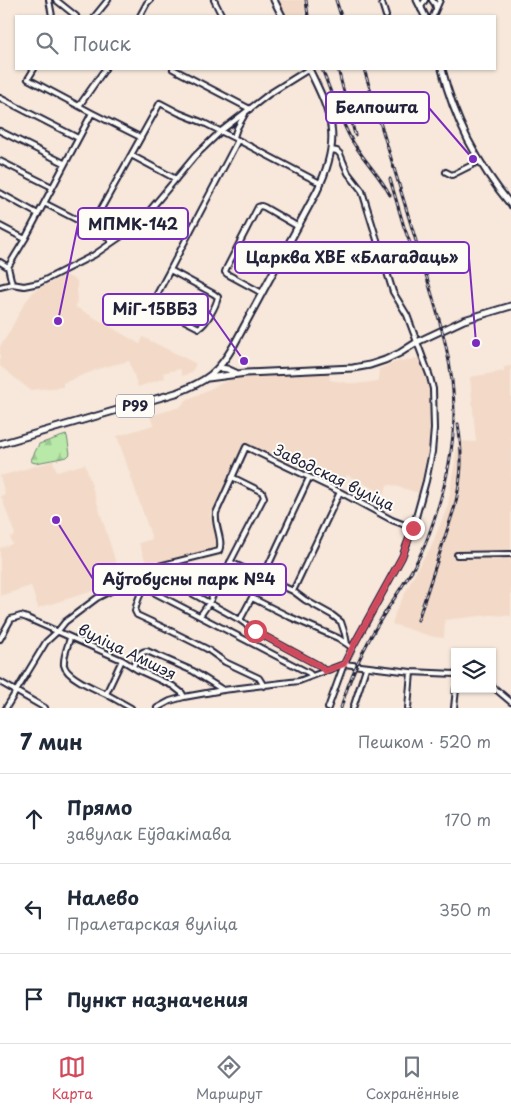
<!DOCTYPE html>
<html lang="ru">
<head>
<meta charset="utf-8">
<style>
	:root { --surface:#fff; --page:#f6f6f7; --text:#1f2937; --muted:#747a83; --line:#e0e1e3; --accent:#d1495b }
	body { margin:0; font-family:"Playpen Sans",sans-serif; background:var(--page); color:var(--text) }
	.controls { position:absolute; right:15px; bottom:15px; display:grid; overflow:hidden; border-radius:0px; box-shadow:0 1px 4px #0004 }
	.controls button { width:45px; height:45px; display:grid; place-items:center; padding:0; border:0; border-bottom:1px solid var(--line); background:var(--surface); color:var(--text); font:25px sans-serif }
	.stop { position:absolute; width:15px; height:15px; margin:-11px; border:4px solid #d1495b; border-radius:50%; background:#fff }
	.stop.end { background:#d1495b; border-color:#fff; box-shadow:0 1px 5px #0008 }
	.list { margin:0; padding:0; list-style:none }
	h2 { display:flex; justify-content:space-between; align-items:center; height:65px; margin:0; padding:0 20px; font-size:21px }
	h2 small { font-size:16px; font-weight:400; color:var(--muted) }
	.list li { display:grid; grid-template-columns:32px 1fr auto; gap:15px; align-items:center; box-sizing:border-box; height:90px; padding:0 20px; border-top:1px solid var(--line) }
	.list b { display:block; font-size:19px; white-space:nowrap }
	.list p { margin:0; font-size:16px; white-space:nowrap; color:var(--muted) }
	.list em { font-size:16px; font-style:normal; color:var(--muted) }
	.icon { flex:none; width:28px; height:28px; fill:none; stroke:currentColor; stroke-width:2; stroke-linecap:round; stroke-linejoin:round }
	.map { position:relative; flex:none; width:511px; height:708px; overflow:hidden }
	.search { position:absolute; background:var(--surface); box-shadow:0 1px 4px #0004; left:15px; right:15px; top:15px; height:55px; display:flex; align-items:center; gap:12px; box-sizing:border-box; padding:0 18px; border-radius:0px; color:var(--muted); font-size:19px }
	.sheet { height:335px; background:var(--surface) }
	nav { display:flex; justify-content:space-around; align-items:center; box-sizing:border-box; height:70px; border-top:1px solid var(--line); background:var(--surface); font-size:14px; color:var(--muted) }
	nav a { display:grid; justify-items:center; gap:2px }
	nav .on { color:var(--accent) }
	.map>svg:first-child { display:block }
</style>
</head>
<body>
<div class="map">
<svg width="511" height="708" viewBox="0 0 511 708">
	<defs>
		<pattern id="forest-firs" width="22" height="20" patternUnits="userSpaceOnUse" patternTransform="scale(1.25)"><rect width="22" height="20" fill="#b8e9a8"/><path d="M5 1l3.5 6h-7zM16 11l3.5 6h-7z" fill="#9ec892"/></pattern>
	</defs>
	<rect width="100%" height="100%" fill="#f7e8db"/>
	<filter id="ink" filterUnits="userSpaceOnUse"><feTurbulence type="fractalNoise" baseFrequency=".02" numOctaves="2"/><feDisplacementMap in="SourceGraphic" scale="10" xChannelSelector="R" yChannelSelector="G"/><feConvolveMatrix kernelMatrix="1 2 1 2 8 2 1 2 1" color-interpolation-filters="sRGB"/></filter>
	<g filter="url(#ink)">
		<!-- built -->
		<path fill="#f3dac8" d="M278,0H304L305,16H286Z
			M66,275L77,281V296L76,307L140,344L143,337L189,360L196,364L191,373L182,376L180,369L167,372L163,373L165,378L138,387L129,361L101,368L71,380L63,383V387L30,390L0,366V346L7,336L24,304L34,291Z
			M419,358L427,380L429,390L431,424L427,456L419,493L391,485L387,486L384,494L347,475L342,487L244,442L210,515L220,548L161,565L146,563L139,543L152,539L117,436L153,425L150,416L180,407L186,400L231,379L329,372L330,380L355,384L378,381L379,369L396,362Z
			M511,366V616L490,615L445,620L444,638L434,637L392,624L395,613L418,567L431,547L448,505L458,441L476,442L470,377L504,371V367Z
			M53,461L57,472L85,464L122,582L38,608L31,586L0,596V548L12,544L10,537L15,535L1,496L5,494L0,476Z"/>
		<!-- forest -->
		<path fill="url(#forest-firs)" stroke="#6d8672" d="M66,435L67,436L70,454L67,457L36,463L32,462L31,460L39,444Z"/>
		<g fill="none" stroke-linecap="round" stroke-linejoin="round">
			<defs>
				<path id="minor" d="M49,0L52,16
					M56,0L76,16
					M214,0L222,16
					M381,0L386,16
					M432,0L435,4L436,8
					M421,9L422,5L425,0
					M95,16L108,0
					M140,16L147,3L150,0
					M433,16L440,0
					M34,69L28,79L92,113L140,137
					M173,69L250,109
					M0,98L78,138
					M79,106L105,69
					M0,131L64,163
					M234,137L237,128L245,114
					M131,155L176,179
					M0,161L52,187
					M446,172L452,175L480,161
					M0,193L38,214
					M44,203L103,233L112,242
					M97,216L160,103L179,113L204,123L238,140
					M0,226L25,239
					M0,262L8,267L12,284
					M8,267L25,239L92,113
					M170,270L155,298L154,303L156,306L199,328C207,323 216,306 218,297L214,294L170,270L238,140L320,183
					M0,287L12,284L24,286L39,283L94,255L126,233L150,210L195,156L221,131L269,94L309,69
					M262,293L227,274L225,272L226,269L258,207L261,206L264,207L297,226
					M457,555L511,554
					M230,562L293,591L305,600L332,615L341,622L345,634L347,644L352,648
					M157,574C144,588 139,592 135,611L137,615L167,629L207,649L225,662L259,678L264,686
					M149,582L148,586L151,591L309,673L312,676
					M293,591L340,492
					M252,598L290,617L338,638L347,644
					M200,616L209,603L264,497L262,492L232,477
					M240,620L263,577L309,478
					M70,638C68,646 63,656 64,665C66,677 95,689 106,694
					M0,639L11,619L21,616L27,618L122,660L138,670L173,686L182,693L184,697
					M122,660L106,694L131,708
					M133,666C137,660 139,651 147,651L193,671L223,690
					M325,671L318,665L255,631L240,620L157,574L151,568L219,551C224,540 214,526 216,513L246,447L340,492L392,520L413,528
					M0,682L45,708
					M492,686L511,702
					M6,708L46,642L58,631L65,622L97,598L129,582L139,572L151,568
					M157,708L170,701L184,697L223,690L299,681L344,664L411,672L455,674
					M328,708L344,664L352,648L391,577L402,557L413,528L426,481L432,452L434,429L433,389L430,377L407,315L393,292L362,191L348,173L340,154L337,151L331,150
					M353,708L366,668
					M408,708L411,672
					M454,708L456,689"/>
				<path id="major" d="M274,0L282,16
					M417,0L425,16
					M442,69C454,119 478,165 511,205
					M220,368L227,369L236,373
					M208,378L246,373L353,368L370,365L385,360L400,353L417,342L464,320L511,306
					M0,444L176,393C207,381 218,373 234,345L317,191C342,140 333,117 309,69"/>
			</defs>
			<!-- minor casing -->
			<use href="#minor" stroke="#22223b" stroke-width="8"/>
			<!-- major casing -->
			<use href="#major" stroke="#22223b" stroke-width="9"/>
			<!-- minor -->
			<use href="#minor" stroke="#fdfcf7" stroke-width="4"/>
			<!-- major -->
			<use href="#major" stroke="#fdfcf7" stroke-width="5"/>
			<defs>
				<path id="rail" d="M306,0L308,16
					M336,0L341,16
					M322,69C331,92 339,116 350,137C361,158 379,174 390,195
					M338,69L355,135
					M390,179L404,227L410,243
					M418,620L455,506C462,475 463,456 458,424
					M341,708C350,675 365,645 383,616C399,590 418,565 428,537C443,497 454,455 454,412C454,359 436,310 422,261C403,197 383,133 364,69"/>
			</defs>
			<!-- rail casing -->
			<use href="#rail" stroke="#22223b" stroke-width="3"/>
			<!-- rail -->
			<use href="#rail" stroke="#fdfcf7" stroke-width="1" stroke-dasharray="4" stroke-linecap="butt"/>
		</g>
	</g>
	<g fill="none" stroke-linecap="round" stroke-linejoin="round" filter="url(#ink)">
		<!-- route -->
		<path stroke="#d1495b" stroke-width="6" d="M255,631L318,665L325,671L344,664L352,648L402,557L413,528"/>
	</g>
	<g text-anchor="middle" stroke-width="4" stroke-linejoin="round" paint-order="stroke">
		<!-- shield labels -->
		<rect fill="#fdfcf7" stroke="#646373" stroke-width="1" x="116" y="394.5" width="38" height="23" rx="4"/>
		<g font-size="14" font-weight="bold" fill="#22223b">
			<text x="135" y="411">Р99</text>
		</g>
		<!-- street labels -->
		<g font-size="15" fill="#22223b" stroke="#fdfcf7">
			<text transform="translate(334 478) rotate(26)" y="5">Заводская вуліца</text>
			<text transform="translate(127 652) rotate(26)" y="5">вуліца Амшэя</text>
		</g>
	</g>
	<!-- callouts -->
	<path fill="none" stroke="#7b2cbf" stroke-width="2" d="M473 159L429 108M58 321L78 224M476 343L469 258M244 361L208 310M56 520L93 579"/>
	<g fill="#7b2cbf" stroke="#fdfcf7" stroke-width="2">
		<circle cx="473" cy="159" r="5"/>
		<circle cx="58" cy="321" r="5"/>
		<circle cx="476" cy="343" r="5"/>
		<circle cx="244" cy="361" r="5"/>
		<circle cx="56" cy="520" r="5"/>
	</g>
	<g fill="#fdfcf7" stroke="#7b2cbf" stroke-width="2">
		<rect x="326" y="92" width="103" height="31" rx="5"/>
		<rect x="78" y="208" width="110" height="31" rx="5"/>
		<rect x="235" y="242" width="234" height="31" rx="5"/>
		<rect x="103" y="294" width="105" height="31" rx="5"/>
		<rect x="93" y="564" width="193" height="31" rx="5"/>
	</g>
	<g font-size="16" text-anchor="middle" font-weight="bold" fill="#22223b">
		<text x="377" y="113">Белпошта</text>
		<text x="133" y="230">МПМК-142</text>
		<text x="352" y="263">Царква ХВЕ «Благадаць»</text>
		<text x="155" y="315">МіГ-15ВБЗ</text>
		<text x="189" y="585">Аўтобусны парк №4</text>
	</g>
</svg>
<div class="controls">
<button><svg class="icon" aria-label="layers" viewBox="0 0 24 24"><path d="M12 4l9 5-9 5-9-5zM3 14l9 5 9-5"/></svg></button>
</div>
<div class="stop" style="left:255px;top:631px"></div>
<div class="stop end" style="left:413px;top:528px"></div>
<div class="search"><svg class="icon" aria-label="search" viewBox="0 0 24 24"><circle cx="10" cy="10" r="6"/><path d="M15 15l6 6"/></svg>Поиск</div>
</div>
<section class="sheet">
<h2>7 мин<small>Пешком · 520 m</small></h2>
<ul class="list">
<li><svg class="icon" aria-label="ahead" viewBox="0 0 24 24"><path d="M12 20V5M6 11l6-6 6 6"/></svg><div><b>Прямо</b><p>завулак Еўдакімава</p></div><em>170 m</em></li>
<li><svg class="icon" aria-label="left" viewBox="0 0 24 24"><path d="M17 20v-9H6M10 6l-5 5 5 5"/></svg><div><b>Налево</b><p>Пралетарская вуліца</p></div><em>350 m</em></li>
<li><svg class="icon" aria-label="arrive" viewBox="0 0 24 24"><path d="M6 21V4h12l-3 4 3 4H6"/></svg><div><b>Пункт назначения</b></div></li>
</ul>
</section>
<nav>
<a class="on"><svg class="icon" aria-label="map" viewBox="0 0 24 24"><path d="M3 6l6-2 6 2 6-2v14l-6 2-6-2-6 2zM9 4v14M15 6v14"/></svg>Карта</a>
<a><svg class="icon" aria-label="directions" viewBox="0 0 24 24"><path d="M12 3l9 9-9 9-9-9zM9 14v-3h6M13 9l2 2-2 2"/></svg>Маршрут</a>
<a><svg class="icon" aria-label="saved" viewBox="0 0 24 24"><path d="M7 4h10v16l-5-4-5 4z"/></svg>Сохранённые</a>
</nav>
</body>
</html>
